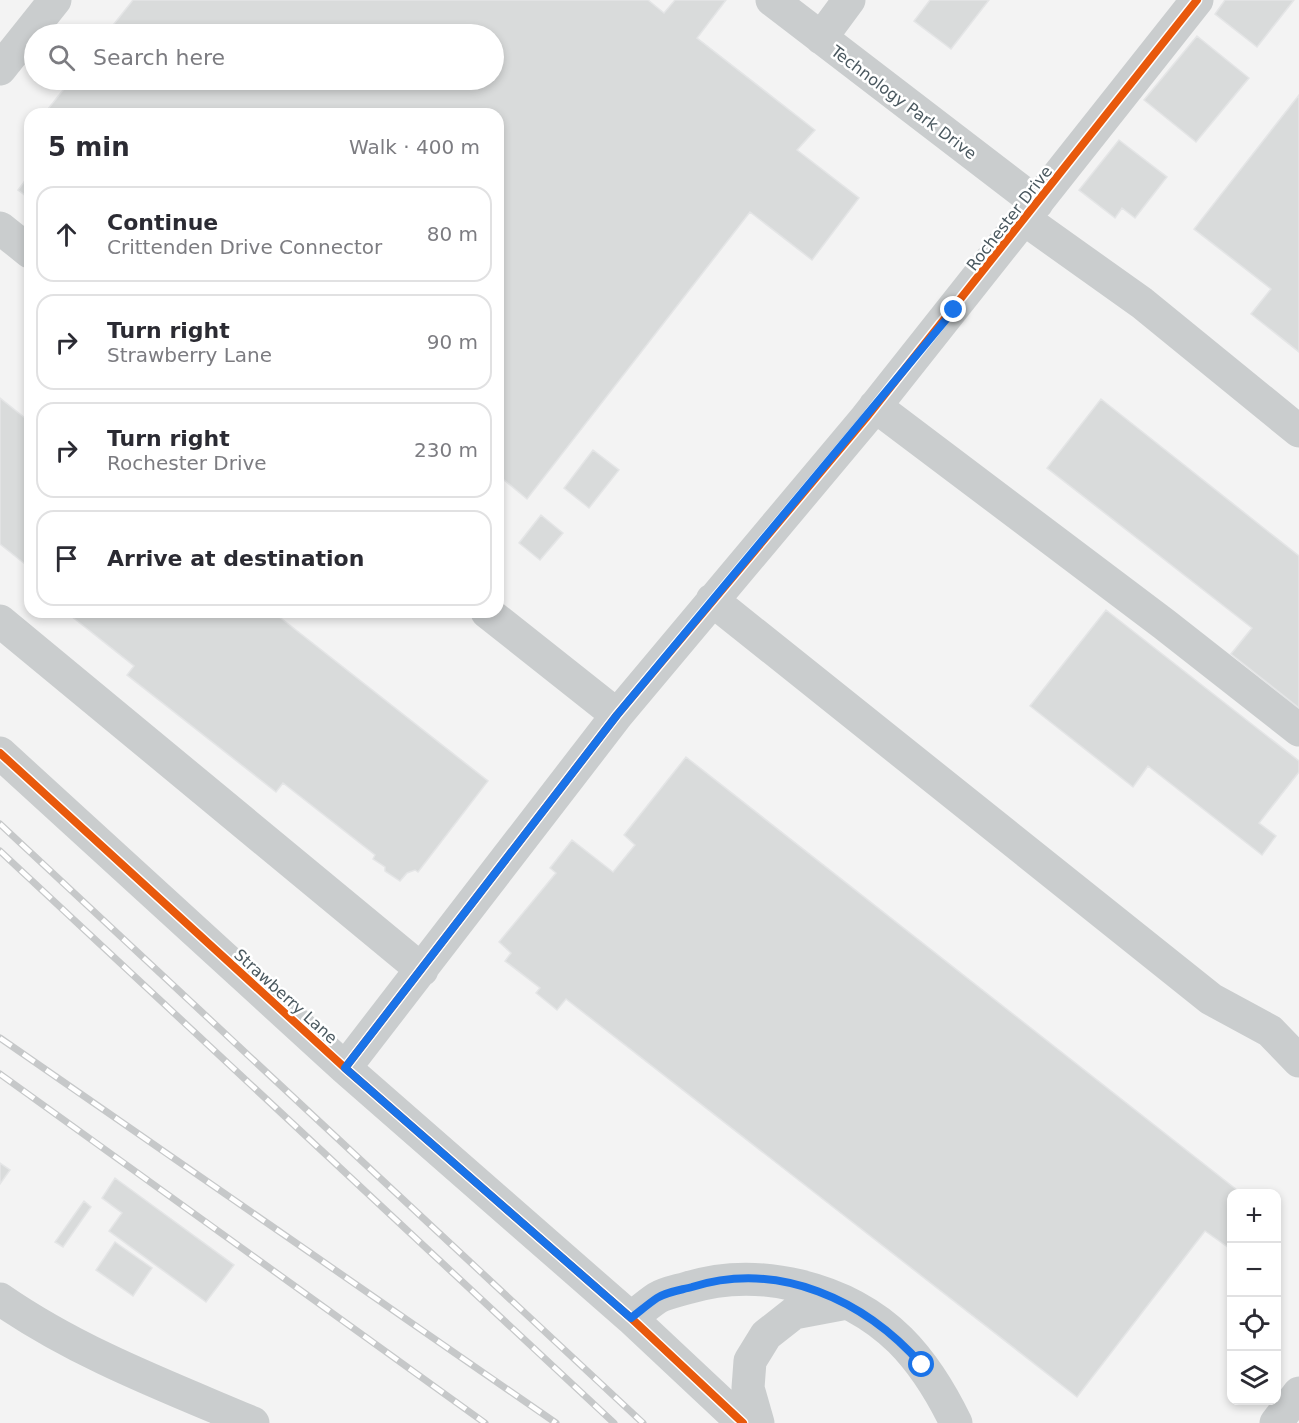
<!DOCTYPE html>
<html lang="en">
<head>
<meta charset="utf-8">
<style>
	:root { --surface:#fff; --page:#f7f7f7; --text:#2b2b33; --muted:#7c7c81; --line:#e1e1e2 }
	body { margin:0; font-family:"DejaVu Sans",sans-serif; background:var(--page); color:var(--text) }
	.controls { position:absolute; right:18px; bottom:18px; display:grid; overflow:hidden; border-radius:12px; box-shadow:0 3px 9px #0003 }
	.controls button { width:54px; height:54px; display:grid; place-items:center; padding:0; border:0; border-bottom:2px solid var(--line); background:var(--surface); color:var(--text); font:30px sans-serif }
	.stop { position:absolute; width:18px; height:18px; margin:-14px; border:4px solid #1a73e8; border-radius:50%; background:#fff }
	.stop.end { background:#1a73e8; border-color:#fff; box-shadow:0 2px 6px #0008 }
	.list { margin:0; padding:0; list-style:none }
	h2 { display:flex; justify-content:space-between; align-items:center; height:78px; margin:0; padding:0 24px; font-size:26px }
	h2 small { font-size:20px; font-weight:400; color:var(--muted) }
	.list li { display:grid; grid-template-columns:39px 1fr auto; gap:18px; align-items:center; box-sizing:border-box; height:96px; margin:0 12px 12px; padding:0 12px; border:2px solid var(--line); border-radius:18px }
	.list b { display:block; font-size:22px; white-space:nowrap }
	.list p { margin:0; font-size:20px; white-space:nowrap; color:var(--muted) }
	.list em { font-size:20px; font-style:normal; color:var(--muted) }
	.icon { flex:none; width:33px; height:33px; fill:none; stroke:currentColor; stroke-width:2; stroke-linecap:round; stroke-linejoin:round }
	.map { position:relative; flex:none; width:1299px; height:1423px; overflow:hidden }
	.search { position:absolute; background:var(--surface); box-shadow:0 3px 9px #0003; left:24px; top:24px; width:480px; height:66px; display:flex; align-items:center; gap:15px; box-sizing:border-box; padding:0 21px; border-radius:33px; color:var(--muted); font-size:22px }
	.panel { position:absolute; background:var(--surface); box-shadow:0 3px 9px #0003; left:24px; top:108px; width:480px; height:510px; border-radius:18px }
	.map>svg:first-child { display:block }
</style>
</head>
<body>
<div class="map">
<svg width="1299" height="1423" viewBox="0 0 1299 1423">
	<rect width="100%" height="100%" fill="#f3f3f3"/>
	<!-- building -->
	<path fill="#d9dbdb" stroke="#e4e5e6" stroke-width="1.5" d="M133,0H648L664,13L675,0H726L697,38L815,130L797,150L859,198L812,260L750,212L527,499L498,475V114H44L71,80H494V34H106Z
		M930,0H989L951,49L914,21Z
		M1225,0H1294L1257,47L1215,14Z
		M1197,36L1249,78L1196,142L1144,100Z
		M1299,95V352L1251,314L1271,289L1194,229Z
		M1119,140L1167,177L1135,218L1122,208L1115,218L1079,190Z
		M30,174V199L18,190Z
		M0,398L30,422V568L0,544Z
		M1101,399L1299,556V708L1231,654L1252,628L1047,468Z
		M593,450L619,470L589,508L564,488Z
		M541,515L563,533L540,560L519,543Z
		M1106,610L1299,761V772L1259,823L1276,836L1262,855L1148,766L1133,787L1030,706Z
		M66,612H273L488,781L418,872L415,870L407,873L400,881L385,871V867L373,859L375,855L283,783L276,792L127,675L134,666Z
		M686,757L1237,1190L1232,1194L1229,1201L1232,1203V1250L1205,1231L1077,1397L566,999L557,1010L536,993L540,988L505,961L511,953L499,942L556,873L550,868L572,840L613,872L635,845L624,835Z
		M0,1163L10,1170L0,1184Z
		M115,1178L234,1265L206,1302L109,1231L122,1213L102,1198Z
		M84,1201L91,1207L63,1247L55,1242Z
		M115,1242L152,1268L133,1296L96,1270Z"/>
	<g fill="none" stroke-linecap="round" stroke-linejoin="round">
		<!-- minor -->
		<path stroke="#cacdce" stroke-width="33" d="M772,0L1037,203
			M821,38L849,0
			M0,69L55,0
			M1024,219L1142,303L1299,431
			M0,228L30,252
			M875,406L1164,624L1299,730
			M712,600L1211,999L1270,1031L1299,1061
			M487,612L617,715
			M0,621L422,970
			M0,753L345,1068L631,1318L743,1423
			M345,1068L617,715L866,418L1197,0
			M0,1299C78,1353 166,1386 253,1423
			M631,1318C639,1312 648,1304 657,1298C665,1293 677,1291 687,1288C758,1266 846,1287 900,1340C924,1364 941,1392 956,1423
			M758,1423L748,1388L750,1361L766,1335L794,1313L847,1303
			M1276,1423L1299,1393"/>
		<defs>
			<path id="rail" d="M0,824L643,1423
				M0,851L614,1423
				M0,1038L556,1423
				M0,1074L485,1423"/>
		</defs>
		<!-- rail casing -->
		<use href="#rail" stroke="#c6c8c9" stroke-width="7"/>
		<!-- rail -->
		<use href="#rail" stroke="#fff" stroke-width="4.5" stroke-dasharray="14" stroke-linecap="butt"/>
		<defs>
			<path id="cycleway" d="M0,753L345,1068L631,1318L743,1423
				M345,1068L617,715L866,418L1197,0"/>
		</defs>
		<!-- cycleway casing -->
		<use href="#cycleway" stroke="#fff" stroke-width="11"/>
		<!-- cycleway -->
		<use href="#cycleway" stroke="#e8590c" stroke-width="8"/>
	</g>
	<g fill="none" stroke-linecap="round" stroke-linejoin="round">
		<!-- route -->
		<path stroke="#1a73e8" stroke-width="8" d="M922,1365C865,1300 779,1260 692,1287C681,1290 666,1292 657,1298C648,1304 639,1312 631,1318L345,1068L617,715L954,310"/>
	</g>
	<g text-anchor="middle" stroke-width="5" stroke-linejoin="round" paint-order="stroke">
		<!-- street labels -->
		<g font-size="16" fill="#4a585f" stroke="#fff">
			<text transform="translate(904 102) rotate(37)" y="6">Technology Park Drive</text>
			<text transform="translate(1009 218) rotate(-52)" y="6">Rochester Drive</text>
			<text transform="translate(286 996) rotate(42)" y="6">Strawberry Lane</text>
		</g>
	</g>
</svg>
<div class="controls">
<button>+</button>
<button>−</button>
<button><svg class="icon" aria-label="locate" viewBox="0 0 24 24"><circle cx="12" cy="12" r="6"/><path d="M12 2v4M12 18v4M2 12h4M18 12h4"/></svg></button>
<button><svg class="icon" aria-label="layers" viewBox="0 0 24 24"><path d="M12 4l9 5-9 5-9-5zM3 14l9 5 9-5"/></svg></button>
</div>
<div class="stop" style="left:922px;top:1365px"></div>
<div class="stop end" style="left:954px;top:310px"></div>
<div class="search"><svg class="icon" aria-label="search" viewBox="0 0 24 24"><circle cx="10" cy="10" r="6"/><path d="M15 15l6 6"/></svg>Search here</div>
<section class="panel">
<h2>5 min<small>Walk · 400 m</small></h2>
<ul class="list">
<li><svg class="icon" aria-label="ahead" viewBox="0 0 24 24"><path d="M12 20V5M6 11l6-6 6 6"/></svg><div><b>Continue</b><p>Crittenden Drive Connector</p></div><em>80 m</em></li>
<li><svg class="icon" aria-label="right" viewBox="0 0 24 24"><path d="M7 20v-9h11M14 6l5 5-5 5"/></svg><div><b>Turn right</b><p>Strawberry Lane</p></div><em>90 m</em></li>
<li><svg class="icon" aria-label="right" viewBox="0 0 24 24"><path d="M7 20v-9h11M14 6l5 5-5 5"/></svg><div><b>Turn right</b><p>Rochester Drive</p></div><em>230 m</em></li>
<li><svg class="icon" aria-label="arrive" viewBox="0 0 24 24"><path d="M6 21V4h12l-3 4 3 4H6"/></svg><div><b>Arrive at destination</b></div></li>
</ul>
</section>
</div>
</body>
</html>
